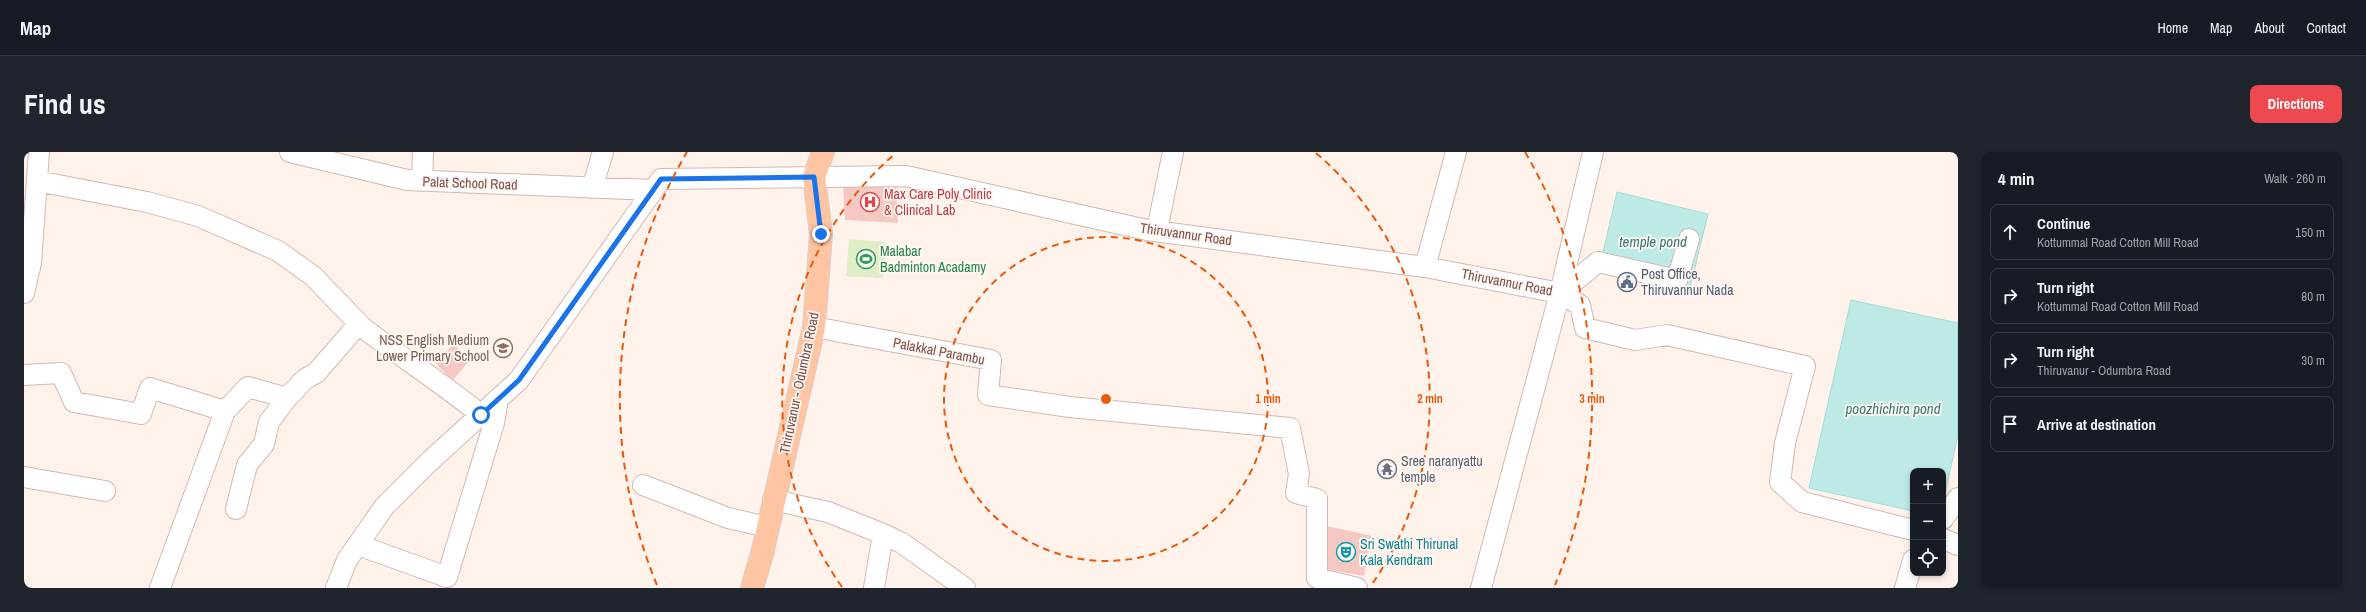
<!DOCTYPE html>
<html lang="en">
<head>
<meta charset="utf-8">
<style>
	:root { --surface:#171b24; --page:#20242c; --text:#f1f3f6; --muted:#9ea1a6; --line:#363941; --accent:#ed4a4f }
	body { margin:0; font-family:"Archivo Narrow",sans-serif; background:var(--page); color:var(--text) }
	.controls { position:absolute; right:12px; bottom:12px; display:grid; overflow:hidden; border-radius:8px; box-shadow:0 2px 6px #0003 }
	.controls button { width:36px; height:36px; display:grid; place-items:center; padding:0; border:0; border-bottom:1px solid var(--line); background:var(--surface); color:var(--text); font:20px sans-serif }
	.stop { position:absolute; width:12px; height:12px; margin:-9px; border:3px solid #1a73e8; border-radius:50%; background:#fff }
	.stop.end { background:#1a73e8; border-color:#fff; box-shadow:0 1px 4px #0008 }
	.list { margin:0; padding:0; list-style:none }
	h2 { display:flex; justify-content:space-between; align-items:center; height:52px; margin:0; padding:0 16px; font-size:17px }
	h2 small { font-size:13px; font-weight:400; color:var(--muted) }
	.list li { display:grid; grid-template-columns:26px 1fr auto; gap:12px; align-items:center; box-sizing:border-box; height:56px; margin:0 8px 8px; padding:0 8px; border:1px solid var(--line); border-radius:8px }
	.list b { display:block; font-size:15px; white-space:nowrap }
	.list p { margin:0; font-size:13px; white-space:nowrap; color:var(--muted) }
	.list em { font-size:13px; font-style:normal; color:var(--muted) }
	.icon { flex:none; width:22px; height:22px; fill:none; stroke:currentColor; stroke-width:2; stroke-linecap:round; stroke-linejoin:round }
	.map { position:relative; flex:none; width:1934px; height:436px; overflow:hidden; border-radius:8px }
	header { display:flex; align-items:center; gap:24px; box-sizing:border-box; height:56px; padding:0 20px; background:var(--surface); border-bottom:1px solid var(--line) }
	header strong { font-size:19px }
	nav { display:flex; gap:22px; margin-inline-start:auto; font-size:14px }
	.intro { display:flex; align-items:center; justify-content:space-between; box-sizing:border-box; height:96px; padding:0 24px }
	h1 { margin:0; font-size:28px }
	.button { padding:10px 18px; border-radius:8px; background:var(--accent); color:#fff; font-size:14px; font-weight:700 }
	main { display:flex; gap:24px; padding:0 24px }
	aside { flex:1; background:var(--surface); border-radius:8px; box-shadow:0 2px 6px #0003 }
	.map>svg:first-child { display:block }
</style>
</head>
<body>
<header>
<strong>Map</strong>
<nav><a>Home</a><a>Map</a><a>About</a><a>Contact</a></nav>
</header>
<div class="intro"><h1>Find us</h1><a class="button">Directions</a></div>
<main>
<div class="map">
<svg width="1934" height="436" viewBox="0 0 1934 436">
	<rect width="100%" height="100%" fill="#fef2eb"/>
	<!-- green -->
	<path fill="#e0edc7" d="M825,87L861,90L859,126L822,124Z"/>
	<!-- water -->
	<path fill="#bdeae5" stroke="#a2dcd6" d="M1593,40L1684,62L1665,140L1575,118Z
		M1827,148L1934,171V283L1919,351V319H1889V359L1785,336Z"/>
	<!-- building -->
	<path fill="#f5c8c1" d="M872,31L874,71L821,68L819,32Z
		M430,192L445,209L428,229L412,211Z
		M1303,374L1348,384L1340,424L1297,416Z"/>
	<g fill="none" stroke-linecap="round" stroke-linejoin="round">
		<defs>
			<path id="minor" d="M266,0L383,28L629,38
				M13,29L123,50L174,64L254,99L289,124L337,174
				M398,29L399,0
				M568,36L579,0
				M1133,78L1149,0
				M1401,115L1432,0
				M0,141L7,111L15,0
				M1536,141L1574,110L1653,128L1665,87
				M790,175L967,208L964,243L1046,255L1266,276L1275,322L1272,341L1293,347V426L1333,436
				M0,223L37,221L50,250L117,262L126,236L201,259L224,235L263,246
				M0,325L81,339
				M619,333L704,366L743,375
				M749,348L804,360L859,382L878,391L941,436
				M212,357L223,313L240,292L245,270L263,246L281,227L292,221L332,175L337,174C376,205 419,231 457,263
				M1919,367L1934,346
				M1919,387L1934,393
				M334,393L423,425L470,271L474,247
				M136,436L201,259
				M312,436L323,408L360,355L406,309L495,228L637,27L882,24L1123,78L1401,115L1536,141L1556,153L1561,176L1611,188L1643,183L1781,214L1761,291L1756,330L1778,350L1889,378
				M850,436L859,382
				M1457,436L1536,141L1569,0
				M1881,436L1889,408"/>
			<path id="major" d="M728,436L738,402L790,175L797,82L790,25L799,0"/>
		</defs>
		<!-- minor casing -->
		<use href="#minor" stroke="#d4b8b1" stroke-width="22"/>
		<!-- major casing -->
		<use href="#major" stroke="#dacecd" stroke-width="24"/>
		<!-- minor -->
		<use href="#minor" stroke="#fff" stroke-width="20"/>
		<!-- major -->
		<use href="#major" stroke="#ffc4a1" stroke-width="22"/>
	</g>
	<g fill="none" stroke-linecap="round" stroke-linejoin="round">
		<!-- route -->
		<path stroke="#1a73e8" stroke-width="5" d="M457,263L495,228L637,27L790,25L797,82"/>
	</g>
	<!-- distance rings -->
	<g fill="none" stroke="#e8590c" stroke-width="2" stroke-dasharray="7 5">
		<circle cx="1082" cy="247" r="162"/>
		<path d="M818 435A324 324 0 0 1 872 1M1292 1A324 324 0 0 1 1346 435"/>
		<path d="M633 433A486 486 0 0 1 663 0M1501 0A486 486 0 0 1 1531 433"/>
	</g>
	<!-- icons -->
	<defs>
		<symbol id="hospital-ring" viewBox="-11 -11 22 22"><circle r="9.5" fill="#fff7f3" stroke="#e0444e" stroke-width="1.5"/><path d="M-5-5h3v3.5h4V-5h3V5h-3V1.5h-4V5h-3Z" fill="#e0444e"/></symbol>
		<symbol id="stadium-ring" viewBox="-11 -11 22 22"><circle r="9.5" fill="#fff7f3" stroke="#2e9e5b" stroke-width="1.5"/><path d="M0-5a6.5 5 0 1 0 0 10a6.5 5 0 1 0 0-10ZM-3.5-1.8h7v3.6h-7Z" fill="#2e9e5b"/></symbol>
		<symbol id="civic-ring" viewBox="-11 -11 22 22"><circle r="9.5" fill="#fff7f3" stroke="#5c6f8a" stroke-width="1.5"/><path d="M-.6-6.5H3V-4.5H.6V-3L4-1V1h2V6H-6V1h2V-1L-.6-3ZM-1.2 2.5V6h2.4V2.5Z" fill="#5c6f8a"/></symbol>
		<symbol id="school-ring" viewBox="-11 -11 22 22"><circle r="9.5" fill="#fff7f3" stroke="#8d6e63" stroke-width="1.5"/><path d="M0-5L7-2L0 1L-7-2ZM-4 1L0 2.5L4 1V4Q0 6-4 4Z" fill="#8d6e63"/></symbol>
		<symbol id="temple-ring" viewBox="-11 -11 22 22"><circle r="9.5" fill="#fff7f3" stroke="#6b7280" stroke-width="1.5"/><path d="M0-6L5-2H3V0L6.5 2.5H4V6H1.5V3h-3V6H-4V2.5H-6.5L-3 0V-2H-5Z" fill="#6b7280"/></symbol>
		<symbol id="theatre-ring" viewBox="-11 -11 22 22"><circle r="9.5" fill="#fff7f3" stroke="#0f9aa8" stroke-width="1.5"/><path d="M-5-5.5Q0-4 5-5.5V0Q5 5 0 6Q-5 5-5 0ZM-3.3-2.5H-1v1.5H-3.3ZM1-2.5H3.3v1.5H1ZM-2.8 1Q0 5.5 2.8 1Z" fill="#0f9aa8"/></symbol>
	</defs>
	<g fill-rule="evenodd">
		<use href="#hospital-ring" x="835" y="39" width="22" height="22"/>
		<use href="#stadium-ring" x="831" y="96" width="22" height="22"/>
		<use href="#civic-ring" x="1592" y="119" width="22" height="22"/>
		<use href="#school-ring" x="468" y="185" width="22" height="22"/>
		<use href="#temple-ring" x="1352" y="306" width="22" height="22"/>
		<use href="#theatre-ring" x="1311" y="389" width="22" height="22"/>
	</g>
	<g text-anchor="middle" stroke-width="3.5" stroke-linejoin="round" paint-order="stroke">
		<!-- street labels -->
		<g font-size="14" fill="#7c504b" stroke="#fff7f3">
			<text transform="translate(446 31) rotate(2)" y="5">Palat School Road</text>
			<text transform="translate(1162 82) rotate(8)" y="5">Thiruvannur Road</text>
			<text transform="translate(1483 130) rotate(11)" y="5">Thiruvannur Road</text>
			<text transform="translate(915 199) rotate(11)" y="5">Palakkal Parambu</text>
			<text transform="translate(775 231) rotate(-78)" y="5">Thiruvanur - Odumbra Road</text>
		</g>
		<!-- health labels -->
		<g font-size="14" fill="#be3a42" stroke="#fff7f3" text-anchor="start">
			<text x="860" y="47">Max Care Poly Clinic<tspan x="860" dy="16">&amp; Clinical Lab</tspan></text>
		</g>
		<!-- leisure labels -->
		<g font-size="14" fill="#27864d" stroke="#fff7f3" text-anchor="start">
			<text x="856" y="104">Malabar<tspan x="856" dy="16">Badminton Acadamy</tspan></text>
		</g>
		<!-- service labels -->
		<g font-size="14" fill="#4e5e75" stroke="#fff7f3" text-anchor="start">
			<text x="1617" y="127">Post Office,<tspan x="1617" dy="16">Thiruvannur Nada</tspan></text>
		</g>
		<!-- education labels -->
		<g font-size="14" fill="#785e54" stroke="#fff7f3" text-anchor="end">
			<text x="465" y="193">NSS English Medium<tspan x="465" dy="16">Lower Primary School</tspan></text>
		</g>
		<!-- worship labels -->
		<g font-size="14" fill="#5b616d" stroke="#fff7f3" text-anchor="start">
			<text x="1377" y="314">Sree naranyattu<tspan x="1377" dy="16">temple</tspan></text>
		</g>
		<!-- culture labels -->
		<g font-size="14" fill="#0d838f" stroke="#fff7f3" text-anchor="start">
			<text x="1336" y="397">Sri Swathi Thirunal<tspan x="1336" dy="16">Kala Kendram</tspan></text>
		</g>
		<!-- water labels -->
		<g font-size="15" font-style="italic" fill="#3a7974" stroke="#fff7f3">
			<text x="1629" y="95">temple pond</text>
			<text x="1869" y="262">poozhichira pond</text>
		</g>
	</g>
	<circle cx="1082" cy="247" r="6" fill="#e8590c" stroke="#fff7f3" stroke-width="2"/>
	<g font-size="12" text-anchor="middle" font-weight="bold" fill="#e8590c" stroke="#fff7f3" stroke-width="3.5" stroke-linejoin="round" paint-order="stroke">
		<text x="1244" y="251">1 min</text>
		<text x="1406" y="251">2 min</text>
		<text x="1568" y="251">3 min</text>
	</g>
</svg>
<div class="controls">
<button>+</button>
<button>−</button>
<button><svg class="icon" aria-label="locate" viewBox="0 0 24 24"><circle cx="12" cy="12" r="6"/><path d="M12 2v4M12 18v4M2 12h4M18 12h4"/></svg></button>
</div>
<div class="stop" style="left:457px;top:263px"></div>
<div class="stop end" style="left:797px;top:82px"></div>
</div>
<aside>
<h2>4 min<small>Walk · 260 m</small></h2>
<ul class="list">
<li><svg class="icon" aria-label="ahead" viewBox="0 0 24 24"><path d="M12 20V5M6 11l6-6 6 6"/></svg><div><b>Continue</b><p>Kottummal Road Cotton Mill Road</p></div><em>150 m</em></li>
<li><svg class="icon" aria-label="right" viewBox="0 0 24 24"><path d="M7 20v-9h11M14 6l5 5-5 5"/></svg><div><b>Turn right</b><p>Kottummal Road Cotton Mill Road</p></div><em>80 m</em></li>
<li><svg class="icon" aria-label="right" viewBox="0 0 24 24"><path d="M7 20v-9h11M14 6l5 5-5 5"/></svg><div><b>Turn right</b><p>Thiruvanur - Odumbra Road</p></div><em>30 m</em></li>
<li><svg class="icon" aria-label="arrive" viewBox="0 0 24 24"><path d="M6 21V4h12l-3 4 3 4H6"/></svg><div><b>Arrive at destination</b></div></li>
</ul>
</aside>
</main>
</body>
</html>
